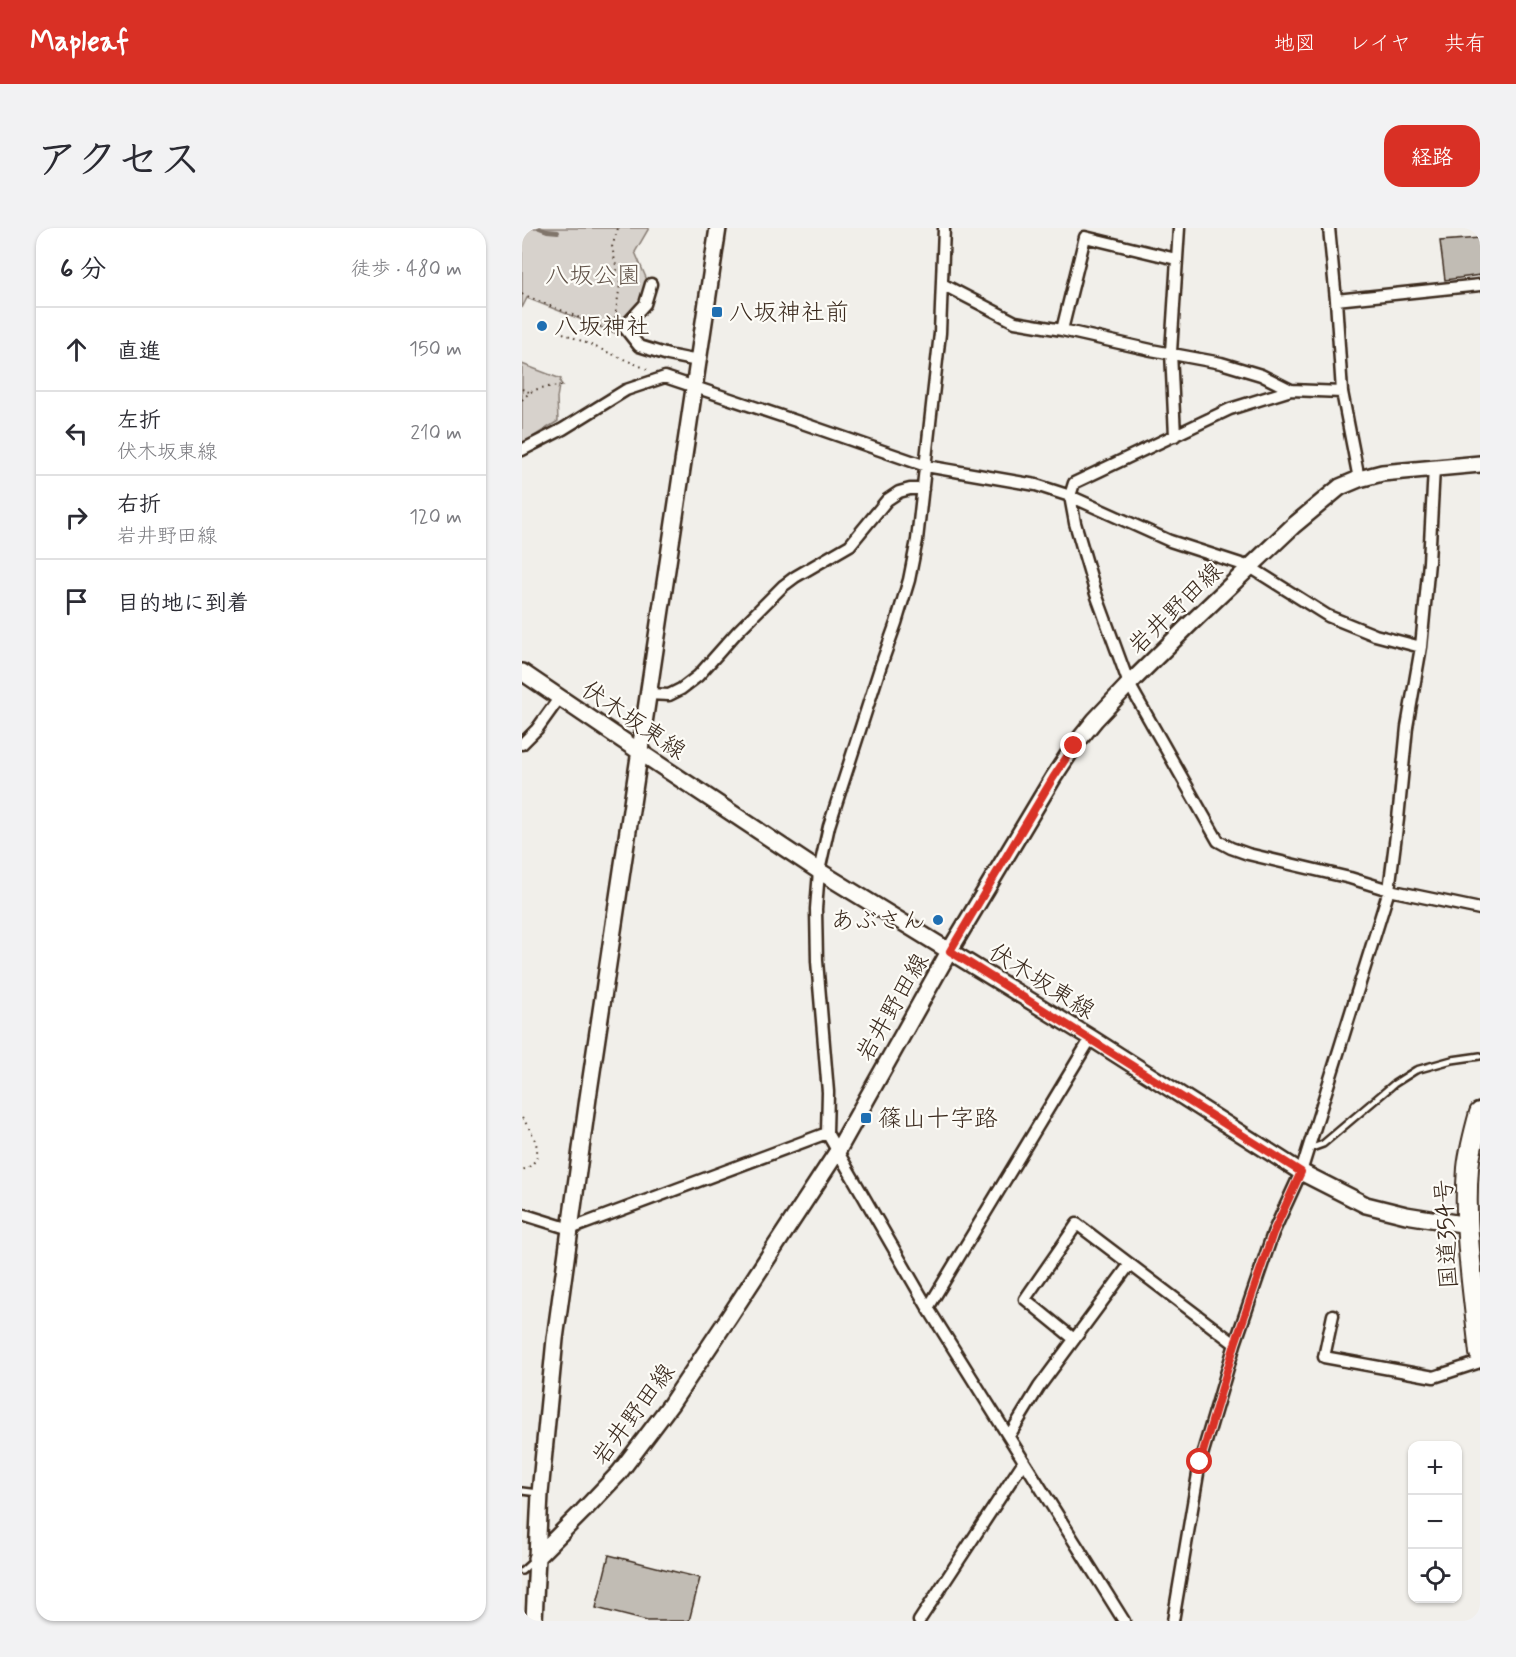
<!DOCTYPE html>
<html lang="ja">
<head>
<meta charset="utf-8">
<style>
	:root { --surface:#fff; --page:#f2f2f3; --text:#2b2b33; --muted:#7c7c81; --line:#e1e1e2; --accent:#d93025 }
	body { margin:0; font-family:Mynerve,"Klee One",sans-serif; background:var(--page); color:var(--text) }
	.controls { position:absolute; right:18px; bottom:18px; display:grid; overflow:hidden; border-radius:12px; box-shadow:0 2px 4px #0004 }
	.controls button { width:54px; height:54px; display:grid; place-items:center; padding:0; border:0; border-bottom:2px solid var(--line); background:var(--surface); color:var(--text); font:30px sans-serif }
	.stop { position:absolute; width:18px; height:18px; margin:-14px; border:4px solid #d93025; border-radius:50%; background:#fff }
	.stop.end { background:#d93025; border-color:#fff; box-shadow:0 2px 6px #0008 }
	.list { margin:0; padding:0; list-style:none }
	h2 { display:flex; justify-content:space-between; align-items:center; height:78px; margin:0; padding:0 24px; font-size:26px }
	h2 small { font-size:20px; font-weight:400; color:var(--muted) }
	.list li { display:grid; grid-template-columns:39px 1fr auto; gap:18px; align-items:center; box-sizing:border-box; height:84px; padding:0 24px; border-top:2px solid var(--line) }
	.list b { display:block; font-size:22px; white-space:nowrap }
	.list p { margin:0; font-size:20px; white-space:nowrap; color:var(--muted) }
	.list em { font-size:20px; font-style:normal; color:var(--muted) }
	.icon { flex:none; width:33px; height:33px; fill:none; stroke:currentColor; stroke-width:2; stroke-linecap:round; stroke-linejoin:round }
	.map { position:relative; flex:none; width:958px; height:1393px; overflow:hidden; border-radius:18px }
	header { display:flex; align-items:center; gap:36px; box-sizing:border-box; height:84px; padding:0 30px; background:var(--accent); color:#fff }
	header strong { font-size:28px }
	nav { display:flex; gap:33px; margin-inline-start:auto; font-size:21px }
	.intro { display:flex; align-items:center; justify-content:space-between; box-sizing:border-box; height:144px; padding:0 36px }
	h1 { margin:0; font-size:42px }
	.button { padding:15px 27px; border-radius:18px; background:var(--accent); color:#fff; font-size:21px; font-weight:700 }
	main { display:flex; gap:36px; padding:0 36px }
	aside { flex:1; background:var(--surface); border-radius:18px; box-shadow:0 2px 4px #0004 }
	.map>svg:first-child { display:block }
</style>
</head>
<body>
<header>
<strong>Mapleaf</strong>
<nav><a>地図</a><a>レイヤ</a><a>共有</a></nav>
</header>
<div class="intro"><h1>アクセス</h1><a class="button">経路</a></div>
<main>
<aside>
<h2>6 分<small>徒歩 · 480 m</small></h2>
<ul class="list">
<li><svg class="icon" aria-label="ahead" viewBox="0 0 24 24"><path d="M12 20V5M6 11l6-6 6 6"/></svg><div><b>直進</b></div><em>150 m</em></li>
<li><svg class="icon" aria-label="left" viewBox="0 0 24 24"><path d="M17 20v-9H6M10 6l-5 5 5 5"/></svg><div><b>左折</b><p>伏木坂東線</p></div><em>210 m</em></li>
<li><svg class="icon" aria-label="right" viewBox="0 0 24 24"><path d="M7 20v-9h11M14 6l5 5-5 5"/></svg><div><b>右折</b><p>岩井野田線</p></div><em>120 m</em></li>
<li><svg class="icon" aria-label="arrive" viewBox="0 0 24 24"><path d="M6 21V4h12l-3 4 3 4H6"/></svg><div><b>目的地に到着</b></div></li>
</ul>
</aside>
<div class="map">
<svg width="958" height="1393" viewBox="0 0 958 1393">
	<rect width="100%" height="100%" fill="#f1efea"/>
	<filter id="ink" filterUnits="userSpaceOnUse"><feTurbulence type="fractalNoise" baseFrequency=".0167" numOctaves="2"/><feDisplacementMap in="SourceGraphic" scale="12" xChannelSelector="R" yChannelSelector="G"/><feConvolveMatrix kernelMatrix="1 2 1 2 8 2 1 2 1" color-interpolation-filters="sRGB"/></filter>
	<g filter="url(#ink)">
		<!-- green -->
		<path fill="#d7d2cc" stroke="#897e75" stroke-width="1.5" d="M0,0H127L113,24L125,52L121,72L98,107L5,70L0,80Z
			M0,136L39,151L38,154L41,158H37L35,170L36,193L0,216Z"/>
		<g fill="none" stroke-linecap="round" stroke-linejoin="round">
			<!-- stream -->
			<path stroke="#80746b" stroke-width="4" d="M17,0L25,3L36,4"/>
		</g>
		<!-- building -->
		<path fill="#c1bcb4" stroke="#3b2a1e" stroke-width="1.5" d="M958,10V47L923,52L918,13Z
			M87,1327L178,1350L167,1393H125L74,1380Z"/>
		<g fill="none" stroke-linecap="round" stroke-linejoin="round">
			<defs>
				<path id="lane" d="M787,921L801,916L872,856L894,842L930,832L958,828
					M0,1263L16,1265
					M0,1343L11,1333"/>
				<path id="street" d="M422,0L418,105L395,312L387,352L374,395L359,437L307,598L297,643L294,681L295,733L306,864L305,905L406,1080L602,1393
					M807,0L814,72L820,164L837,251
					M129,56L123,76L102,99L117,118L146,127L176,133
					M420,56L493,94L540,102L629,122L699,135L739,147L769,162
					M814,72L958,57
					M540,102L563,9L654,31
					M820,164L769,162L708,181L552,255L548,268L553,295L574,366L607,456L696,613L709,620L726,626L828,650L867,662L958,681
					M653,208L649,124L657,0
					M0,222L41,201L104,162L143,149L280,195L404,238L514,257L548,268L648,313L728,339L806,388L853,407L899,419
					M126,466L147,467L159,461L176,448L216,403L261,358L273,349L328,317L365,272L377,264L388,261H401
					M0,516L15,501L38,469
					M0,986L48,1001L305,905
					M406,1080L569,810
					M811,1087L802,1129L912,1149L958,1134
					M552,1111L503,1071L555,996L713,1116
					M487,1208L517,1159L608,1036
					M397,1393L502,1233
					M651,1393L678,1234L713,1116L751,1005L779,944L867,662L876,591L885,499L899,419L907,334L912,240"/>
				<path id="secondary" d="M0,444L118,524L297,643L569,810L779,944L844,977L884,987L946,997
					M14,1330L61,1283L97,1245L149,1176L207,1089L315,924L428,722L531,550L552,518L573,492L607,456L669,395L771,298L818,259L837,251L860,245L958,236
					M12,1393L18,1265L33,1111L66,870L196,0"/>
				<path id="highway" d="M958,885C953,903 948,921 946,940C941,1001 952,1064 958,1125"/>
			</defs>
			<!-- lane casing -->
			<use href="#lane" stroke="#3b2a1e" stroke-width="10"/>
			<!-- street casing -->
			<use href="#street" stroke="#3b2a1e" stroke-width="15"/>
			<!-- secondary casing -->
			<use href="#secondary" stroke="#3b2a1e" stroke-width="20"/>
			<!-- highway casing -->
			<use href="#highway" stroke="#3b2a1e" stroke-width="24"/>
			<!-- path -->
			<path stroke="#3b2a1e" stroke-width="2" stroke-dasharray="1.5 4.5" stroke-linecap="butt" d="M0,66L92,104
				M93,90L98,56L90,19L96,0
				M41,105L127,142
				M0,161L7,164
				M0,172C12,158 24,159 41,158
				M0,890C12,905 27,933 0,942"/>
			<!-- lane -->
			<use href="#lane" stroke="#fdfcf7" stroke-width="5"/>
			<!-- street -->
			<use href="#street" stroke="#fdfcf7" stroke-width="10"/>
			<!-- secondary -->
			<use href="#secondary" stroke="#fdfcf7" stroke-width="15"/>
			<!-- highway -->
			<use href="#highway" stroke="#fdfcf7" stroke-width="20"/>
		</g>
	</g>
	<g fill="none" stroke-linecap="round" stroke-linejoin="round" filter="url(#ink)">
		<!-- route -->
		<path stroke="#d93025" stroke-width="8" d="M552,518L531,550L428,723L779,944L751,1005L713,1116L678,1234"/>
	</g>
	<!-- markers -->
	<g fill="#1f6fb2" stroke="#fdfcf7" stroke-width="2">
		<rect x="189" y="78" width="12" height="12" rx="3"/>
		<circle cx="20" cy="98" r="6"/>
		<circle cx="416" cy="692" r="6"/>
		<rect x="338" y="884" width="12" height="12" rx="3"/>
	</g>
	<g text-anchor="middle" stroke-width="4.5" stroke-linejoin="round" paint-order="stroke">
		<!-- park labels -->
		<g font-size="24" fill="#62544a" stroke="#fdfcf7">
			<text x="71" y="55">八坂公園</text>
		</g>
		<!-- poi labels -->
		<g font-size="24" fill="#3b2a1e" stroke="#fdfcf7" text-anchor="start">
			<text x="207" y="92">八坂神社前</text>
			<text x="32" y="106">八坂神社</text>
			<text x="404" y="700" text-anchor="end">あぶさん</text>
			<text x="356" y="898">篠山十字路</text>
		</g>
		<!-- street labels -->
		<g font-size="24" fill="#3b2a1e" stroke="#fdfcf7">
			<text transform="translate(653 380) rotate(-44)" y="8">岩井野田線</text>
			<text transform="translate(112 492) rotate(34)" y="8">伏木坂東線</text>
			<text transform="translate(520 753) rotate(32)" y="8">伏木坂東線</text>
			<text transform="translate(370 779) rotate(-60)" y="8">岩井野田線</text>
			<text transform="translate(924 1006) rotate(-93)" y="8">国道354号</text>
			<text transform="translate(111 1186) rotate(-53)" y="8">岩井野田線</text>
		</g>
	</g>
</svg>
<div class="controls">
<button>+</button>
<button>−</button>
<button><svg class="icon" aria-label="locate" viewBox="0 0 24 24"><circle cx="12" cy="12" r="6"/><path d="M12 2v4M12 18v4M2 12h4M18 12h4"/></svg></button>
</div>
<div class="stop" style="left:678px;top:1234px"></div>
<div class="stop end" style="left:552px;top:518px"></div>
</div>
</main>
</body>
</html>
